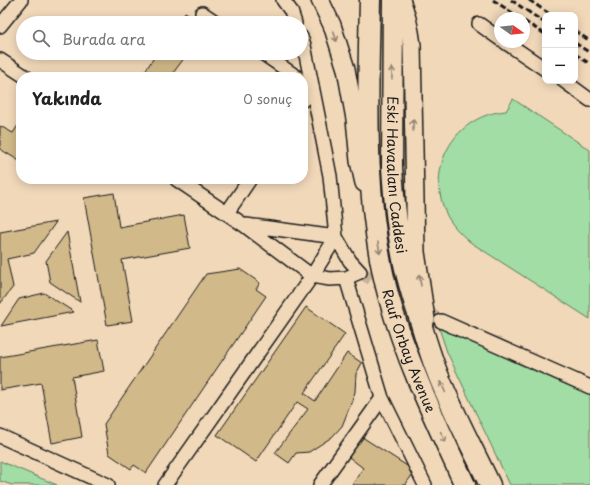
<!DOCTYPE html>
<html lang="tr">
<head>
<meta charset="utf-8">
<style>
	:root { --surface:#fff; --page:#f6f6f6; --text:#222; --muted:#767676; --line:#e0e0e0 }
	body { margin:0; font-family:"Playpen Sans",sans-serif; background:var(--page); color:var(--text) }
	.controls { position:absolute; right:12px; top:12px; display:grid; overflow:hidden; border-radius:8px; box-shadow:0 2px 10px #0003 }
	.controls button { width:36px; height:36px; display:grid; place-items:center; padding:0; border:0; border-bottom:1px solid var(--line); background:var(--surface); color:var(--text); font:20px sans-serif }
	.compass { position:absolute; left:494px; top:12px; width:36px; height:36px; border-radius:50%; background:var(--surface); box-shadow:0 2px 10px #0003; rotate:104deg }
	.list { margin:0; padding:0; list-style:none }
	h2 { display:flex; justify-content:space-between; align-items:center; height:52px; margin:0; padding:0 16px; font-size:17px }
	h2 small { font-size:13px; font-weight:400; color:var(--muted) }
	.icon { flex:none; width:22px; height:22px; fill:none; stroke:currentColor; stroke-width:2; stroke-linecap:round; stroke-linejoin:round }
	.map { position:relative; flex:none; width:590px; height:485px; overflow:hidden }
	.search { position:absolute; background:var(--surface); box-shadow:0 2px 10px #0003; left:16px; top:16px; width:292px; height:44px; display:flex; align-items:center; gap:10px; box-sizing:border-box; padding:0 14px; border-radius:22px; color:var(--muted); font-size:15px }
	.panel { position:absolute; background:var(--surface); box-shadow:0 2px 10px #0003; left:16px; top:72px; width:292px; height:112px; border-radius:16px }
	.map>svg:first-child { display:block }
</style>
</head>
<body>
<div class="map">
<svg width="590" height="485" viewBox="0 0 590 485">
	<rect width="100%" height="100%" fill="#f1d8b9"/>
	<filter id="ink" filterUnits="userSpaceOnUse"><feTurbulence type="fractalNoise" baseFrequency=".025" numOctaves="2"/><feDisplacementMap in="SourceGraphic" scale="8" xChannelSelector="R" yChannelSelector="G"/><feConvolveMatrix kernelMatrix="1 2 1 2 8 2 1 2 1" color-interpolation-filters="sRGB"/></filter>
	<g filter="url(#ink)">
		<!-- green -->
		<path fill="#a1dda4" stroke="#5e7c60" d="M513,99L590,150V319L470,242C460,233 450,224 445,211C426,165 456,115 506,111Z
			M439,328L590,393V485H510L447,352Z
			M0,461L57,485H12L0,481Z"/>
		<!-- building -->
		<path fill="#d1b989" stroke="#1c1c1c" d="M185,12L203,23H178Z
			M157,53H188L170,77H141Z
			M21,121V162L0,149V126L13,133Z
			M114,193L119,227L184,215L190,248L122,260L133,321L107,325L84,198Z
			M56,222L34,253L7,259L13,287L0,304V232Z
			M67,232L80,302L50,282L46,261Z
			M240,269L260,283L256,289L266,296L146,473L134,465L131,469L109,454L104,424L206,274Z
			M44,293L74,312L1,326L19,299Z
			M306,307L345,334L304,393L315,401L347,353L362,363L356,374L355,392L350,406L342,426L332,437L309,452L296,453L289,463L275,453L308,409L297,402L256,462L217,435Z
			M98,340L104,371L72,377L82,437L52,443L41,383L0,390V357Z
			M359,435L415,471L405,485H352L363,468L345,454Z"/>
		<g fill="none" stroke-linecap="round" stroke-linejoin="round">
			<!-- minor-tunnel -->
			<path stroke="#c6b29a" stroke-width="13" stroke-dasharray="13 6" stroke-linecap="butt" d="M360,272L441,321"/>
			<defs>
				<path id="minor" d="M283,0L291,11L295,23
					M202,13L217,23
					M479,24L500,39
					M0,26L21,0
					M505,42L545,69
					M262,53L297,77
					M0,60L26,77
					M564,81L590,100
					M303,100L312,87L308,84
					M176,179L244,225L312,276L330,279L346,278L360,272L350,261L336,237L330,176L304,45L301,37
					M227,213L250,179
					M246,225L336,237
					M346,278L382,398L425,485
					M441,321L590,387
					M0,436L108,485
					M165,485L312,276L336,237
					M320,485L382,398"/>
				<path id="major" d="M320,0L332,25L346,69L355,119L359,161L364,183
					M401,0C407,15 410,29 412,45L416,252L426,319"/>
				<g id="highway">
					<path id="s1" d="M370,0C368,97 363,203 389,298C407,363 437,424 465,485"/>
					<path id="s2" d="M393,0L392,167C394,200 397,232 404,264C408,282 413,299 419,317C425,337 431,358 439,377C454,414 473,449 490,485"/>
				</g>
			</defs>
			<!-- minor casing -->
			<use href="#minor" stroke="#1c1c1c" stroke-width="16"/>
			<!-- major casing -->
			<use href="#major" stroke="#1c1c1c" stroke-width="20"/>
			<!-- highway casing -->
			<use href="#highway" stroke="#1c1c1c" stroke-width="23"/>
			<!-- minor -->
			<use href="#minor" stroke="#f1d8b9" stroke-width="13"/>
			<!-- major -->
			<use href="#major" stroke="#f1d8b9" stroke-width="17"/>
			<!-- highway -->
			<use href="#highway" stroke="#f1d8b9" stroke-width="20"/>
			<!-- rail -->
			<path stroke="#1c1c1c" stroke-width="3" stroke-dasharray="6 3" stroke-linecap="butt" d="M493,0L520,18
				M511,0L545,23
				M529,0L551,15
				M524,21L545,34
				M575,31L590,41
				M575,43L590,53
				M575,54L590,64"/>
		</g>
		<!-- one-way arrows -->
		<defs><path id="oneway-shaft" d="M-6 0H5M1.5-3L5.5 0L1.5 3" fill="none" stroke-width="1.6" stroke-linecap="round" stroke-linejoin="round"/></defs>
		<g stroke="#918372">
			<use href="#oneway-shaft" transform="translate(335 36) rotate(72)"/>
			<use href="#oneway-shaft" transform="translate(392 73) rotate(-89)"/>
			<use href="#oneway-shaft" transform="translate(413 125) rotate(-91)"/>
			<use href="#oneway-shaft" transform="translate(379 248) rotate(80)"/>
			<use href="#oneway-shaft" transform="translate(420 280) rotate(-99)"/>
			<use href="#oneway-shaft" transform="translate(443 387) rotate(-113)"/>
			<use href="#oneway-shaft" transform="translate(443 437) rotate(66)"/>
		</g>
	</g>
	<g text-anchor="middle" stroke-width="4" stroke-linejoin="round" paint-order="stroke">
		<!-- street labels -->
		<g font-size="14" fill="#1c1c1c" stroke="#f1d8b9">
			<text dy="5" stroke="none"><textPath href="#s2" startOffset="175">Eski Havaalanı Caddesi</textPath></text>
			<text dy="5" stroke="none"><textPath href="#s1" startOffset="356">Rauf Orbay Avenue</textPath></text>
		</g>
	</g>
</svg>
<div class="controls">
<button>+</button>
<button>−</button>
</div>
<svg class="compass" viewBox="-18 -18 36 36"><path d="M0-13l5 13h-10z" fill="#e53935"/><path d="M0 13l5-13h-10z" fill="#767676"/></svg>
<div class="search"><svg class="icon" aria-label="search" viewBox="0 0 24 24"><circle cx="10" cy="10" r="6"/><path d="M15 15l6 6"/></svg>Burada ara</div>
<section class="panel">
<h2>Yakında<small>0 sonuç</small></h2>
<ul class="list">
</ul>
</section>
</div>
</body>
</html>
